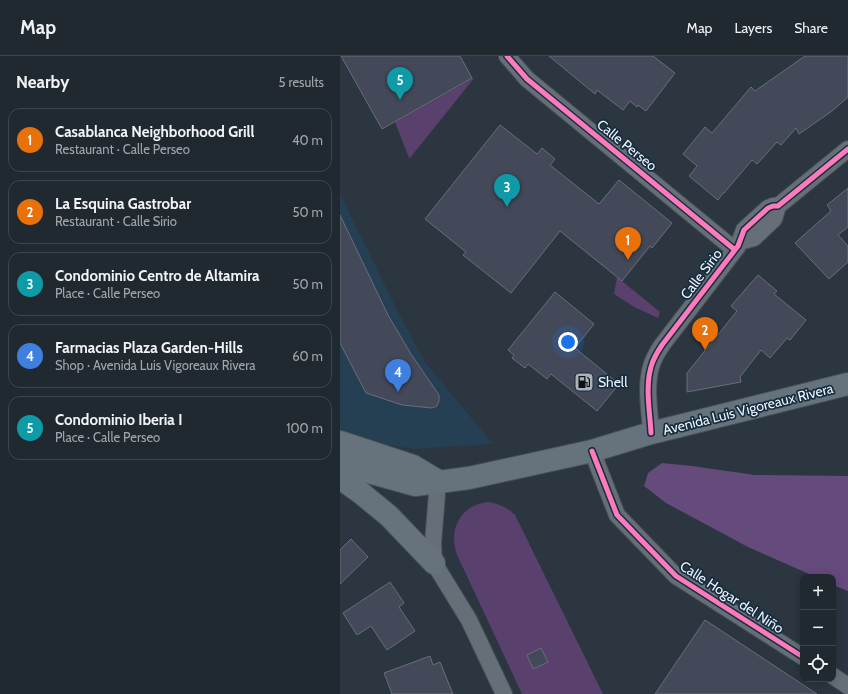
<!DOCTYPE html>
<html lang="en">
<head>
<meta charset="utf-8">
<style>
	:root { --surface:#202830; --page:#283038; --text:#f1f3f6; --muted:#a2a6ab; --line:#3d444c; --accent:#8abfa5 }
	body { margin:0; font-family:Cabin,sans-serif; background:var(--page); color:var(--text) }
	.controls { position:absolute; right:12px; bottom:12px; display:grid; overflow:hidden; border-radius:8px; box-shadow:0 2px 10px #0003 }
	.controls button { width:36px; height:36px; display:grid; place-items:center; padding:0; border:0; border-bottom:1px solid var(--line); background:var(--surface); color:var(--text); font:20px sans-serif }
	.you { position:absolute; left:228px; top:286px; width:14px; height:14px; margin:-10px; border:3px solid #fff; border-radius:50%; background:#1a73e8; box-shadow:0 0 0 6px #1a73e833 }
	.badge { display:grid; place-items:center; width:26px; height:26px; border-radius:50%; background:var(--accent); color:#fff; font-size:13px; font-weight:700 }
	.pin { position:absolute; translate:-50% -33px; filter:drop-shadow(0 1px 2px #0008) }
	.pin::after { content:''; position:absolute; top:21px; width:14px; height:12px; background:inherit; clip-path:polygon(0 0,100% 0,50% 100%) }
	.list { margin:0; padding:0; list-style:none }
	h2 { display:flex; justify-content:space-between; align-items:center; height:52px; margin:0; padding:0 16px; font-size:17px }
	h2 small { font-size:13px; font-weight:400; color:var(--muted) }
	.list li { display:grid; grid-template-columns:26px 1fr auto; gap:12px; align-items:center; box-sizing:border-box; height:64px; margin:0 8px 8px; padding:0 8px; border:1px solid var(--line); border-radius:12px }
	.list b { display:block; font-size:15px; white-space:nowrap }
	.list p { margin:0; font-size:13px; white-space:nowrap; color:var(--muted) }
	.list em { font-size:13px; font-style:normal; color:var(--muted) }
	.icon { flex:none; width:22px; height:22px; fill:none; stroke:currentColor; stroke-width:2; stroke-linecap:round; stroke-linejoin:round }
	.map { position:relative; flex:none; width:508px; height:638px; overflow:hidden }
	header { display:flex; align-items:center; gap:24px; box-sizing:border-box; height:56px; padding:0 20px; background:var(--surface); border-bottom:1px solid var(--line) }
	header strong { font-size:19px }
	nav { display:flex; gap:22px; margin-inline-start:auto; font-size:14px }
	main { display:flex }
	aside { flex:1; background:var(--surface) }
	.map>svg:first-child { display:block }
</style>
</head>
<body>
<header>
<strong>Map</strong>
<nav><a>Map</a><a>Layers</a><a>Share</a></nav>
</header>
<main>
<aside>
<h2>Nearby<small>5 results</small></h2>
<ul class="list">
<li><span class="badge" style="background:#e8710a">1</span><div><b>Casablanca Neighborhood Grill</b><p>Restaurant · Calle Perseo</p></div><em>40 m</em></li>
<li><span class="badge" style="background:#e8710a">2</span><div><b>La Esquina Gastrobar</b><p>Restaurant · Calle Sirio</p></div><em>50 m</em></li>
<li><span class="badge" style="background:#0f9aa8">3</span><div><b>Condominio Centro de Altamira</b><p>Place · Calle Perseo</p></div><em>50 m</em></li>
<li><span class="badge" style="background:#3f7fe0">4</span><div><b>Farmacias Plaza Garden-Hills</b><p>Shop · Avenida Luis Vigoreaux Rivera</p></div><em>60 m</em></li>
<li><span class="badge" style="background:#0f9aa8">5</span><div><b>Condominio Iberia I</b><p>Place · Calle Perseo</p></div><em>100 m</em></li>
</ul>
</aside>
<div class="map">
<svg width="508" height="638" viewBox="0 0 508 638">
	<rect width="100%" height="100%" fill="#2b3640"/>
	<!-- built -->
	<path fill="#253f53" d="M0,138L56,252L85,306L153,388L72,393L16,383L0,376Z"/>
	<!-- green -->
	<path fill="#59406d" d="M135,21L70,102H69L55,66Z
		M277,221L320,256L318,262L296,252L274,238Z
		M148,446C159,448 167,451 175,459L263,638H182L119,503C117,499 115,495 115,491C111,475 119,455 136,449C139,447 144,447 148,446Z"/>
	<!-- forest -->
	<path fill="#654a7c" d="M322,407L352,410L415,419L508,420V535L493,529V521H476L408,491L326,447L304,430L308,417Z"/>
	<!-- building -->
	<path fill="#434959" stroke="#696e78" d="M1,0H120L132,22L42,73Z
		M209,0H313L335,17L306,55L298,49L297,51L290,45L283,54L257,34L255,38Z
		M465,0H508V41L492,55L459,78L456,72L441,89L437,86L417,108L412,104L384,137H383L378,144L349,120L357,110L343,98L365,71L372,77L411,31L415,35Z
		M160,69L197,98L202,92L215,103L210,109L259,148L279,124L332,167L312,192L310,190L282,225L220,175L171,237L123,199L126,196L85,163Z
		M508,132V171L498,179L508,190V206L489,223L455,187L491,155L487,149Z
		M0,159L48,259L71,298L99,339V345L97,350L92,352L62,349L26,337L0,287Z
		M418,219L437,235L434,238L466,264L450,284L447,282L430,302L421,294L400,321L401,326L347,336V317L397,255L391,250Z
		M215,236L254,268L235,292L279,328L257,355L211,318L207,323L188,308L185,312L172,302L174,299L168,294Z
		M11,483L28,501L0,528V494Z
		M50,526L64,547L59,551L75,575L47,594L31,570L17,579L3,557Z
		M365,564L477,638H315Z
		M201,592L208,606L193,613L187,599Z
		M90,600L93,609L100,606L113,638H52L44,617Z"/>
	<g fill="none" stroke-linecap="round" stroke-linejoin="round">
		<defs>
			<path id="street" d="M167,0L187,23L395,194
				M399,186L414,182L434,163L438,150
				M311,377C310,356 305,332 311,311C313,303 318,295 322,289L398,190L404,174L428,152L433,150H438L508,93
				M252,395L277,459L336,520L463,601
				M98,425L93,487L94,507L129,564L164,638
				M493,620L508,630"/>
			<path id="secondary" d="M0,386L73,410L98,425
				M0,408L75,429L129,422L252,395L311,377L508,328
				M0,422L21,437L49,460L94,507"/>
		</defs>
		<!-- street casing -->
		<use href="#street" stroke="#485159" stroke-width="18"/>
		<!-- secondary casing -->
		<use href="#secondary" stroke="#485159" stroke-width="24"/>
		<!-- street -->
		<use href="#street" stroke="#666f77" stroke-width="16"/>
		<!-- secondary -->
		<use href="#secondary" stroke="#67737c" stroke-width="22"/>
		<defs>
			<path id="cycleway" d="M167,0L187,23L395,194
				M311,377C310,356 305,332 311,311C313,303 318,295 322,289L398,190L404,174L428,152L433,150H438L508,93
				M252,395L277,459L336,520L463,601"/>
		</defs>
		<!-- cycleway casing -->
		<use href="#cycleway" stroke="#182d3e" stroke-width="8"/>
		<!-- cycleway -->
		<use href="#cycleway" stroke="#fd7abc" stroke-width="5"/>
	</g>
	<!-- icons -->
	<defs>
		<symbol id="fuel-square" viewBox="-11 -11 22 22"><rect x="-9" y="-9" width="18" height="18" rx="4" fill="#a7b2bb" stroke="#182d3e"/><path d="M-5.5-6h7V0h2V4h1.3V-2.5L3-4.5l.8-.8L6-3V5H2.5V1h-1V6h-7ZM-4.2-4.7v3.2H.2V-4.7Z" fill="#111"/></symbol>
	</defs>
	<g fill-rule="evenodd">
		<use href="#fuel-square" x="233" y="315" width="22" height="22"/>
	</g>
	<g text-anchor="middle" stroke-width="3.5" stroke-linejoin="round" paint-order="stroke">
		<!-- street labels -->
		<g font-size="14" fill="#eaf4fd" stroke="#182d3e">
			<text transform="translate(287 89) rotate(39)" y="5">Calle Perseo</text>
			<text transform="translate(361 218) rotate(-53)" y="5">Calle Sirio</text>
			<text transform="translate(408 353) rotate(-14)" y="5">Avenida Luis Vigoreaux Rivera</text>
			<text transform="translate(392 541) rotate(33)" y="5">Calle Hogar del Niño</text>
		</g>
		<!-- poi labels -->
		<g font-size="14" fill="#eaf4fd" stroke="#182d3e" text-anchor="start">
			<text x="258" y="331">Shell</text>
		</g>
	</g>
</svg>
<div class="controls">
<button>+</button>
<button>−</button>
<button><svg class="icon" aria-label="locate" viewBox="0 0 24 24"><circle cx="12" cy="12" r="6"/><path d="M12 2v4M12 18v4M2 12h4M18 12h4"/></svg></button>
</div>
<div class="you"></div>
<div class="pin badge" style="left:288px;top:204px;background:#e8710a">1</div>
<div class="pin badge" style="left:365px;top:294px;background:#e8710a">2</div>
<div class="pin badge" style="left:167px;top:151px;background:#0f9aa8">3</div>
<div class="pin badge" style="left:58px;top:336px;background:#3f7fe0">4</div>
<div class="pin badge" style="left:60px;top:44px;background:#0f9aa8">5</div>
</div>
</main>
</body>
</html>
